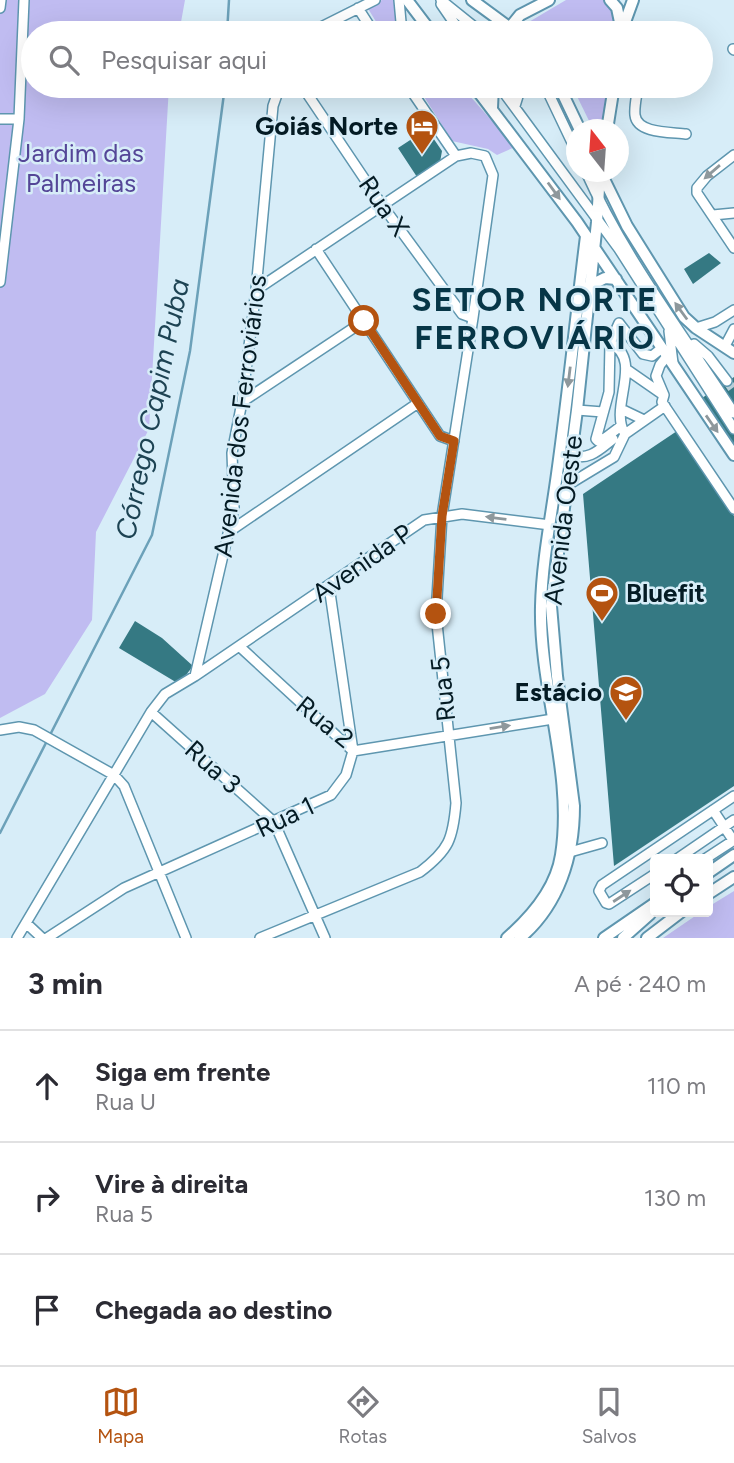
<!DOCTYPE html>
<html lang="pt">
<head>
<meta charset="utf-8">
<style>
	:root { --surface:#fff; --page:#f7f7f7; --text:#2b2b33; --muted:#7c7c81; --line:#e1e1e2; --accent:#b45310 }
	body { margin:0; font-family:Figtree,sans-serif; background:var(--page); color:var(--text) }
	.controls { position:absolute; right:21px; bottom:21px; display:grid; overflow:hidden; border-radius:7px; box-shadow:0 7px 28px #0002 }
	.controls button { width:63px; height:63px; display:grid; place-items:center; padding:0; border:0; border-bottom:2px solid var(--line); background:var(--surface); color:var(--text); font:35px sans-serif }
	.compass { position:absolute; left:566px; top:119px; width:63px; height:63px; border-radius:50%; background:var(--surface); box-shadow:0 7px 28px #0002; rotate:343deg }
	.stop { position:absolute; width:21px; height:21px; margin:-16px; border:5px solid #b45310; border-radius:50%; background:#fff }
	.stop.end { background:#b45310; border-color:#fff; box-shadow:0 2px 7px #0008 }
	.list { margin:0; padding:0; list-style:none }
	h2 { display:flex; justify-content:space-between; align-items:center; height:91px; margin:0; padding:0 28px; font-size:30px }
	h2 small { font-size:23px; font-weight:400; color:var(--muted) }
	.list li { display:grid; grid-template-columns:46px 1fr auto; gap:21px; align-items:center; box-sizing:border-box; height:112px; padding:0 28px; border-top:2px solid var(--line) }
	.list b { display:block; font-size:26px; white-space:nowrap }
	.list p { margin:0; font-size:23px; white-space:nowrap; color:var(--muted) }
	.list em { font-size:23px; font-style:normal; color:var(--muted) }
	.icon { flex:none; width:38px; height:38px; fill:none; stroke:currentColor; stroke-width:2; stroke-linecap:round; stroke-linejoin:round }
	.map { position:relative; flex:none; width:734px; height:938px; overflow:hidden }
	.search { position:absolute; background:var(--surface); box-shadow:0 7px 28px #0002; left:21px; right:21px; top:21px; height:77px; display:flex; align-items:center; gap:18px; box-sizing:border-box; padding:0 24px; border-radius:38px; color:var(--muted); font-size:26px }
	.sheet { height:427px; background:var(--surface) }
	nav { display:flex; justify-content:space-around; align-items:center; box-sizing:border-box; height:98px; border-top:2px solid var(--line); background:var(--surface); font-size:19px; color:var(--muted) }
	nav a { display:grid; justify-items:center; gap:4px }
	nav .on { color:var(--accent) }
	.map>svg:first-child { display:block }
</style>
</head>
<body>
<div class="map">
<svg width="734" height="938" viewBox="0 0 734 938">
	<rect width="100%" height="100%" fill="#d7edf8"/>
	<!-- green -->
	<path fill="#c0bcf1" d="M0,0H185L179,33H33V86H169L149,429L96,532L92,620L45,694L0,718Z
		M382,0H395L399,33H383L367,7Z
		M566,0H604L616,12L618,33H531L522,26Z
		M421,86H461L515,147L497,155L488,149L452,141L423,95Z
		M572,86H611L604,129H593Z
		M734,891V938H663L701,912H708V907Z"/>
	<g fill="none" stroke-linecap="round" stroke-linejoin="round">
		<!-- stream -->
		<path stroke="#6ca1b9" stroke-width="2.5" d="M227,33L229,0
			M0,833L152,535L190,351L225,86"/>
	</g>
	<!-- building -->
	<path fill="#357983" d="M427,129L442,151L440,162L417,177L398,148Z
		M709,253L721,263L693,284L684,269Z
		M734,377V446L702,398Z
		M677,431L734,516V786L614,866L583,494Z
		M135,621L162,638L193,666L179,684L119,648Z"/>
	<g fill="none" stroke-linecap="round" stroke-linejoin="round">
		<!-- minor-tunnel -->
		<path stroke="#b7ced8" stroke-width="9" stroke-dasharray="9 4.5" stroke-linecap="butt" d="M727,381L734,391"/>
		<defs>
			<path id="minor" d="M399,0L402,33
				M441,0L482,33
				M441,4L461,33
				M0,8L1,0
				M358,8L374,33
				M309,33L375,0
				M733,49L734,50
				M302,86L382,205L462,314L473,318
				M408,86L456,156
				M499,86L619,249L734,429
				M545,86L576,151
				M638,86C637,95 634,106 635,115C637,134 672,132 686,134
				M515,106L519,93L524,86
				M0,119H19
				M734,155L707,176L697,188V193L734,248
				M586,172C624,257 683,334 734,413
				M713,215L734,213
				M316,249L440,436L454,441
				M0,282L19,119L24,0
				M256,290L456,156L471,153L485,156L493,175L473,318L442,516L436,614L456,803C453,839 449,850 420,872L260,938
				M696,328L715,322L734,310
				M669,331L673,363
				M610,343L619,323L643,354L652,356L662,348
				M694,344L708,356L727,381
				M725,346L734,329
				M668,355L660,365L656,376L664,395L662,402L734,509
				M626,369L662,394
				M242,402L364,321
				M621,409L644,420
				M577,410L603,412
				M621,426L605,438L598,441L596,439L609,392L610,343C645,360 608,407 625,434
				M571,455C589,461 599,450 613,439
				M566,486L614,457L625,434L665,406
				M230,531L418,403
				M239,646L353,751L553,719
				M195,676L234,508L232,453L242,402L256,290L273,106L280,86
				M151,712L274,822L325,938
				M0,730L19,727L34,730L114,775L124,786L186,938
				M713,810L733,840
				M570,852L602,843
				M677,859L734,820
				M705,859L734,840
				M655,874L609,904L606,903L599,891L602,885L734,796
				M26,923L42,938
				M17,938L151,712L165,694L195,676L424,520L462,514L550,525
				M47,938L124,888L331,795L346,775L353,751L329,586"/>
			<path id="major" d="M407,0L432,33
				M472,0L517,33
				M610,0L617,8L621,27
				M507,31L520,15L549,0
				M621,33L633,0
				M474,86L577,222L734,455
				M559,86L580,130
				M492,108L493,86
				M607,130L614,86
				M601,173L627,226L684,317L696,328L734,353
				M589,286L605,278L616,279
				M708,873L734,855
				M708,894L734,877
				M507,938C531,917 556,888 561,855C574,772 539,689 541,606C542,562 551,518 557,474C568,395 576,316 586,236
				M520,938C559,905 574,856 574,806L557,676L551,606L577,410L597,222L600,172
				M604,938L655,903
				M623,938L650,914
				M647,938L681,912"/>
		</defs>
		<!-- minor casing -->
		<use href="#minor" stroke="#5e96af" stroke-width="12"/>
		<!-- major casing -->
		<use href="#major" stroke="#5e96af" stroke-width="14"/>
		<!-- minor -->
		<use href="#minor" stroke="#fff" stroke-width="9"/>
		<!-- major -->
		<use href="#major" stroke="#fff" stroke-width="10"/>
	</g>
	<!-- one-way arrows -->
	<defs><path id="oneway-solid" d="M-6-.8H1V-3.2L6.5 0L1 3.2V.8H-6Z" transform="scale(1.75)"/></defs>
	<g fill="#8e989c">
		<use href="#oneway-solid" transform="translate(712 172) rotate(139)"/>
		<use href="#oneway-solid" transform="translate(554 191) rotate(54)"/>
		<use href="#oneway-solid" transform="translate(681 311) rotate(-126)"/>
		<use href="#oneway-solid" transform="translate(569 377) rotate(97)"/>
		<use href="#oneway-solid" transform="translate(712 424) rotate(55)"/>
		<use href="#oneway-solid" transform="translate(496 518) rotate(-173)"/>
		<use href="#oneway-solid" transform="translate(500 727) rotate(-9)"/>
		<use href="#oneway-solid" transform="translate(622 896) rotate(-33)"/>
	</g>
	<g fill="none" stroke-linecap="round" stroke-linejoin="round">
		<!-- route -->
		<path stroke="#b45310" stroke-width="9" d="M364,321L440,436L454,441L442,516L436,614"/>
	</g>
	<!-- icons -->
	<defs>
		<symbol id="hotel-pin" viewBox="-11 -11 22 30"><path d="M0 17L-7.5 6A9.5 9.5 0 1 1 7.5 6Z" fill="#b45310" stroke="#d7edf8"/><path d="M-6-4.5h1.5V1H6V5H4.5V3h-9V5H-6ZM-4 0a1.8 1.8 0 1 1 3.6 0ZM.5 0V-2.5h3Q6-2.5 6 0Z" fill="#fff"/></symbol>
		<symbol id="stadium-pin" viewBox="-11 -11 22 30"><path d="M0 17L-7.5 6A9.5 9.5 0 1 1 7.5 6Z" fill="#b45310" stroke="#d7edf8"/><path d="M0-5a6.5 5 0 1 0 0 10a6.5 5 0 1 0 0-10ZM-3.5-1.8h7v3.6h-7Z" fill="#fff"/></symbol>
		<symbol id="university-pin" viewBox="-11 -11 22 30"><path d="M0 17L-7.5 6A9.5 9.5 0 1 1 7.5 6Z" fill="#b45310" stroke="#d7edf8"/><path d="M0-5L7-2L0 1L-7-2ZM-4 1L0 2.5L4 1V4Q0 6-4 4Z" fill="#fff"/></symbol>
	</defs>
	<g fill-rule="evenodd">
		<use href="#hotel-pin" x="403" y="107" width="38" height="52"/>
		<use href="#stadium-pin" x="583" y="574" width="38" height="52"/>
		<use href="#university-pin" x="607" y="673" width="38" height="52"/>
	</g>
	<g text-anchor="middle" stroke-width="5" stroke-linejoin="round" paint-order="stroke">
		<!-- poi labels -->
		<g font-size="26" font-weight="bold" fill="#041b24" stroke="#d7edf8" text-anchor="end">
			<text x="398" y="135">Goiás Norte</text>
			<text x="626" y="602" text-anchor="start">Bluefit</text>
			<text x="602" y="701">Estácio</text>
		</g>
		<!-- park labels -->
		<g font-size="26" fill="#544697" stroke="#d7edf8">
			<text x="81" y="162">Jardim das<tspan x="81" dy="30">Palmeiras</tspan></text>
		</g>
		<!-- street labels -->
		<g font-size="26" fill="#041b24" stroke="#d7edf8">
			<text transform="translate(384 206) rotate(55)" y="9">Rua X</text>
			<text transform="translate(240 416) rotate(-83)" y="9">Avenida dos Ferroviários</text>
			<text transform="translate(563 520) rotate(-83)" y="9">Avenida Oeste</text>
			<text transform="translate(362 563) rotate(-35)" y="9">Avenida P</text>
			<text transform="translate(443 689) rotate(-96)" y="9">Rua 5</text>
			<text transform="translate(325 722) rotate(39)" y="9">Rua 2</text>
			<text transform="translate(213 767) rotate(42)" y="9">Rua 3</text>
			<text transform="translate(285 817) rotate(-25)" y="9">Rua 1</text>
		</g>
		<!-- water labels -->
		<g font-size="28" font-style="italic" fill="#1d4353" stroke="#d7edf8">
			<text transform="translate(152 409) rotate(-78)" y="10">Córrego Capim Puba</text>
		</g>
		<!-- district labels -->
		<g font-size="33" font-weight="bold" letter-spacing="2" fill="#073647" stroke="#d7edf8">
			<text x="535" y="311">SETOR NORTE<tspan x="535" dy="38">FERROVIÁRIO</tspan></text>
		</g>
	</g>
</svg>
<div class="controls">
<button><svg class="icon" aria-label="locate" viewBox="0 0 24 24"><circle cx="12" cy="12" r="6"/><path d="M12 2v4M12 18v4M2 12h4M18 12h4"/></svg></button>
</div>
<svg class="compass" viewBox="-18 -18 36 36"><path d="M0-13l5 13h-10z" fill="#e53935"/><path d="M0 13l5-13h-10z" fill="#7c7c81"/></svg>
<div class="stop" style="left:364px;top:321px"></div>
<div class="stop end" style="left:436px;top:614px"></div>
<div class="search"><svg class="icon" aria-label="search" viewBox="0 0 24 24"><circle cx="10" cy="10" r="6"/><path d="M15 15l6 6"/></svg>Pesquisar aqui</div>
</div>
<section class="sheet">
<h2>3 min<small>A pé · 240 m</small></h2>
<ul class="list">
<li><svg class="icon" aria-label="ahead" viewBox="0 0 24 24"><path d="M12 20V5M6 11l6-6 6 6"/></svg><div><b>Siga em frente</b><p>Rua U</p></div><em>110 m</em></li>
<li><svg class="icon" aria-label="right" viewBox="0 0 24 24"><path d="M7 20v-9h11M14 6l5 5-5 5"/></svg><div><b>Vire à direita</b><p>Rua 5</p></div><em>130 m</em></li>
<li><svg class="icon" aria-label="arrive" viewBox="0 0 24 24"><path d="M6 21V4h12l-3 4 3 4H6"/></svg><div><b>Chegada ao destino</b></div></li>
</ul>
</section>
<nav>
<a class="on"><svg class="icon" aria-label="map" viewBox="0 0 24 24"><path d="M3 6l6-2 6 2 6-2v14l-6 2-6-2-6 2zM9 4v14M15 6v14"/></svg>Mapa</a>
<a><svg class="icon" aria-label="directions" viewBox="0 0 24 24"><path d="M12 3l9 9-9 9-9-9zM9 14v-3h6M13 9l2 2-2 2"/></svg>Rotas</a>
<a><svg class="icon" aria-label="saved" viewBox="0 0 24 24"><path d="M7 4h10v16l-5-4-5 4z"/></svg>Salvos</a>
</nav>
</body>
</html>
